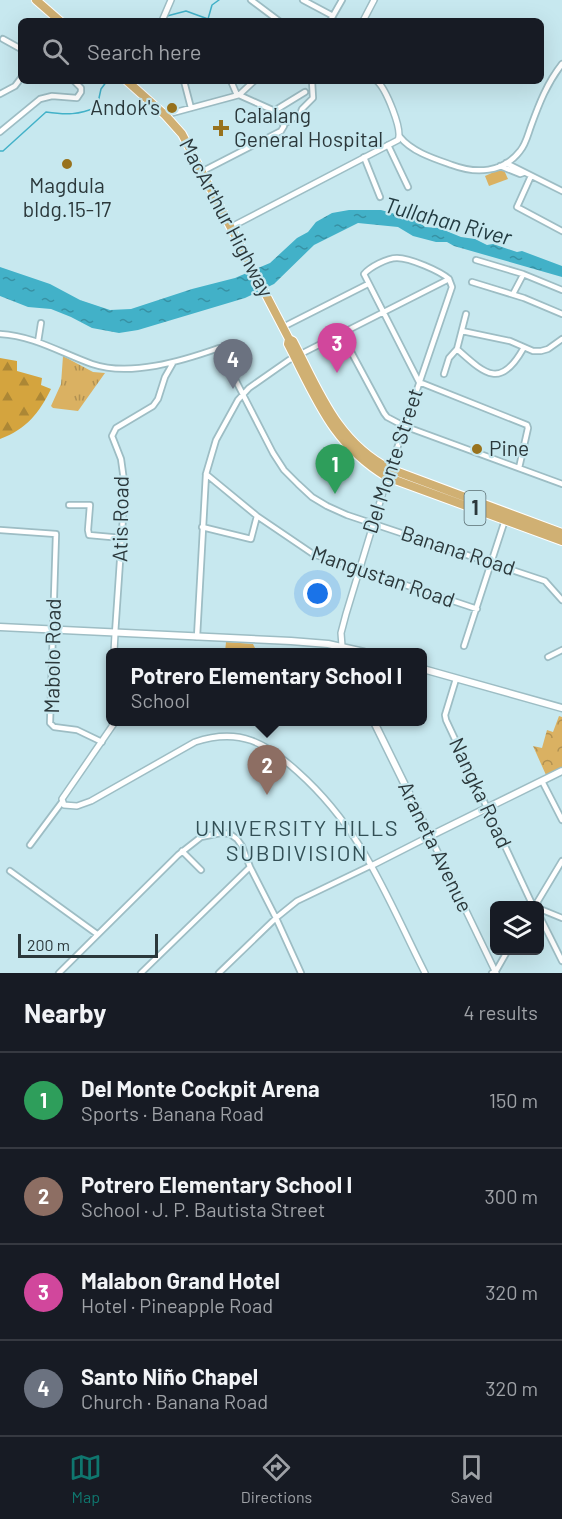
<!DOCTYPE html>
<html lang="en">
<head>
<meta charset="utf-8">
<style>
	:root { --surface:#171b24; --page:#242831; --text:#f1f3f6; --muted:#9ea1a6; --line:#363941; --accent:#0f766e }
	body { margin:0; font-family:Barlow,sans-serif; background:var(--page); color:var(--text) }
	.controls { position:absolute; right:18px; bottom:18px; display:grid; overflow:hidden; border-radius:9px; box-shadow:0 6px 24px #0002 }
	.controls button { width:54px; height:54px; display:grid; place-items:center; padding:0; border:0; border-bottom:2px solid var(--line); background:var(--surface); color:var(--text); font:30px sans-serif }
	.scale { position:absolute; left:18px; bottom:15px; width:140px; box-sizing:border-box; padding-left:6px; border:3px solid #2b383b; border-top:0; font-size:16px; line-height:21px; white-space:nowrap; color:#2b383b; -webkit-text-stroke:4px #c7e8ef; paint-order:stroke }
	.you { position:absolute; left:318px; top:594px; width:21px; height:21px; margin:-15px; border:4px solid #fff; border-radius:50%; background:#1a73e8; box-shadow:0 0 0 9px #1a73e833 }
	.badge { display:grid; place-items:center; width:39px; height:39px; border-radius:50%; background:var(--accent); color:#fff; font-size:20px; font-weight:700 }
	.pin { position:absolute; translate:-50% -50px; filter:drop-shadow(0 2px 3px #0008) }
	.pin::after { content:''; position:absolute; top:32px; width:21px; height:18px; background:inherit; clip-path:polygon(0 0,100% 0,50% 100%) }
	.popup { position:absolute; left:106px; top:648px; width:321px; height:78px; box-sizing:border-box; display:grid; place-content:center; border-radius:9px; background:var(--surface); filter:drop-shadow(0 2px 4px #0005); font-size:20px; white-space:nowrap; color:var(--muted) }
	.popup b { font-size:22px; color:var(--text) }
	.popup::after { content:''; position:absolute; left:50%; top:100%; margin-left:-12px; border:12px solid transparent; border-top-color:var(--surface) }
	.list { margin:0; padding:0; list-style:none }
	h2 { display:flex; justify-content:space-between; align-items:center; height:78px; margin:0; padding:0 24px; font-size:26px }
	h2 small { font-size:20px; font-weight:400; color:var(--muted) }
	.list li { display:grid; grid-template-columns:39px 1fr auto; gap:18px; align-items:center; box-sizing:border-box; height:96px; padding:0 24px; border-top:2px solid var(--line) }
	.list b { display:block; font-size:22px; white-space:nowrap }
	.list p { margin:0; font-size:20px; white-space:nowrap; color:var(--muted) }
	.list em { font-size:20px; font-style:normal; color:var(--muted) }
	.icon { flex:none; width:33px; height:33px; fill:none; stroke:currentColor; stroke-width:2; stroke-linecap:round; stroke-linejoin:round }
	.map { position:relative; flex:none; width:562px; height:973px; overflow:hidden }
	.search { position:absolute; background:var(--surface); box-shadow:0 6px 24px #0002; left:18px; right:18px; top:18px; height:66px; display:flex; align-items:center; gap:15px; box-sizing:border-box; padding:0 21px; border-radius:9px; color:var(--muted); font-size:22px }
	.sheet { height:462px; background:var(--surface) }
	nav { display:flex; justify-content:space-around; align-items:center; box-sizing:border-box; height:84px; border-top:2px solid var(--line); background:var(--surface); font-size:16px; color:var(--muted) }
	nav a { display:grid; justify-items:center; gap:3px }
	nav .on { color:var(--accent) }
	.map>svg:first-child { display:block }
</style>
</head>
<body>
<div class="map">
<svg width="562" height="973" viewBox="0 0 562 973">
	<defs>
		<pattern id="grass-tufts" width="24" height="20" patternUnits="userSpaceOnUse" patternTransform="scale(1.5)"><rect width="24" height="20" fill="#dab162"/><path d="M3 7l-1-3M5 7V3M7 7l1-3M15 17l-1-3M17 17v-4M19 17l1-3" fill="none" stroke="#b19152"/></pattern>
		<pattern id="forest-firs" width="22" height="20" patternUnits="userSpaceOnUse" patternTransform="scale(1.5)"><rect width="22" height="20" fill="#d4a43e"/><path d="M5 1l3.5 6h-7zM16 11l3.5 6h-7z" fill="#ac8735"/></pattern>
		<pattern id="park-crowns" width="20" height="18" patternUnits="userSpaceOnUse" patternTransform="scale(1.5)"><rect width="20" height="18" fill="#dab162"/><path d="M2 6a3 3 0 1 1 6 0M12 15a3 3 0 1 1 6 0" fill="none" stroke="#b19152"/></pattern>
		<pattern id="water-ripples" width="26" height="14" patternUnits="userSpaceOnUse" patternTransform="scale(1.5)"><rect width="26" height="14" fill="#42b1c8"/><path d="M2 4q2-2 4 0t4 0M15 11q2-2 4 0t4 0" fill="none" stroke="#3791a4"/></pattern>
	</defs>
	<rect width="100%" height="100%" fill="#c7e8ef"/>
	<!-- grass -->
	<path fill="url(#grass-tufts)" d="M63,356L93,372L105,373L78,411L53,408L51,406L61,384Z
		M226,642L253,644L257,652H225Z"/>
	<!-- forest -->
	<path fill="url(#forest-firs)" d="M0,358L17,361V371L42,378L41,385L51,389C39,413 27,429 0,439Z"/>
	<!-- park -->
	<path fill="url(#park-crowns)" d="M559,716L562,717V767L546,775L533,746L542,748L547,730L553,732Z"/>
	<!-- garden -->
	<path fill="#dab162" d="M503,168L508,179L489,186L485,176Z"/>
	<!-- water -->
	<path fill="url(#water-ripples)" d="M349,210H381L417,220L425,227L439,228L461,237L475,239L487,245L493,244L517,252L522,251L562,266V277L454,246L447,242H436L413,236L398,227L358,223L314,245L274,284L245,298L138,330L119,333L92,328L71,317L51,309L28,307L0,296V267L50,284L80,300L110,310L131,309L192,289L235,278L270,263L297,238L308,232L316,222L332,213Z"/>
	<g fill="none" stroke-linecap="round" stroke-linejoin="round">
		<!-- stream -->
		<path stroke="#42b1c8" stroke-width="1.5" d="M167,16L186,11L208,19L212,5L219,0
			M0,151H3L46,112C66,115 79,115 97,107L101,89L107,81"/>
		<defs>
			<path id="minor" d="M251,0L279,21
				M303,0L333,16
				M330,21L342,0
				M3,39L21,49
				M184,81L191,108
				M231,81L237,95
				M0,94L15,86L21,78
				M274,111L305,92
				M165,115L239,95L254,81
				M284,124L300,114L302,109L313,98L312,81
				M0,132L40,99L52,96L77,98L81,92V88L74,81
				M400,137C412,152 435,159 452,165C476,174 503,173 520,151C526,144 528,134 531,126C539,104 547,83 562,64
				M388,145L408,187
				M364,157L380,197
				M506,163L562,191
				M500,166L520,174L523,173
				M203,171L281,131L284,126L277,112L239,95
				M531,176L517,207L562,231
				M476,260L523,274L562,290
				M449,279C440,271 410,258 397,258C387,258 370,267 364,274L419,382L527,425L528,428L519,468
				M472,282L524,298L562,314
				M513,294L523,275
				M283,327L368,284
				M462,331L510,341L533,351H541L548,349L562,339
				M341,333L384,413L387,417L404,426L562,484
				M0,334C34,336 61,353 92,364C130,377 182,361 219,348L273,453L284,470L298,484L312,497L327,506L347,515L545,581L562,600
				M38,342L41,323
				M457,349C484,373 500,390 523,349
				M444,374L449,358L457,349L466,314
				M390,469L452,287L449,279
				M206,474L257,516L313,554L477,609
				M69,505H90L88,530L89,535L122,538
				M202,527L251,539L257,516
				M0,530L56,534L50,723L54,727L77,730L102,742
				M115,634L125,488L121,459L112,436L116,428L153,406L158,399L165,377L173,363
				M197,637L206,474L216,440L238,400L249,388L289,360L449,279
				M464,646L505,520
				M548,657L562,650
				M456,679L445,715L446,720L533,906
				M542,781L562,820
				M30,845L62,802
				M182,851L201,870
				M10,871L97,934
				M535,906L562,861
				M540,909L562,918
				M540,917L562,961
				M59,973L178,855L201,837L221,833L230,834L237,839L242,846L250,867L276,918L301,973
				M141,973L250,867
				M219,973L276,918L297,901L372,865
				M492,973L496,971L508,950"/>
			<path id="tertiary" d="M162,21L171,0
				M363,21L374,0
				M231,227L398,140C403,130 386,89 377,81
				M342,646L341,633L346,614L390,469
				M114,652L115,634
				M115,722L62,799L64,805L77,806L91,801L195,742C240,727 266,743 298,772C363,830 387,898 425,973
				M373,865L430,836L496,973"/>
			<path id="secondary" d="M0,627L291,641L328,644L364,652
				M423,669L562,708
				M374,722L430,836L562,771"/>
			<path id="trunk" d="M36,0L60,21
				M127,81L165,115L182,134L289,339L293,341C319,391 337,442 390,469L562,533
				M289,339L288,344C316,398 332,444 387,477L562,541"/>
		</defs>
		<!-- minor casing -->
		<use href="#minor" stroke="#9dbdc4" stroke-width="8"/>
		<!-- tertiary casing -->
		<use href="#tertiary" stroke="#9dbdc4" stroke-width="8"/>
		<!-- secondary casing -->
		<use href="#secondary" stroke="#9dbdc4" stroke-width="9"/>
		<!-- trunk casing -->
		<use href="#trunk" stroke="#fff" stroke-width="10"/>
		<!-- minor -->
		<use href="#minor" stroke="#fff" stroke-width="4.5"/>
		<!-- tertiary -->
		<use href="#tertiary" stroke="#fff" stroke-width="5"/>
		<!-- secondary -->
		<use href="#secondary" stroke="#fff" stroke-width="6"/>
		<!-- trunk -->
		<use href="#trunk" stroke="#d0b073" stroke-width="8"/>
	</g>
	<!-- markers -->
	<g fill="#98721d" stroke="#c7e8ef" stroke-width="2">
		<circle cx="172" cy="108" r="6"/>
		<path d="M218 119h6v6h6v6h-6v6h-6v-6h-6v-6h6z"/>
		<circle cx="67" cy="164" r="6"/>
		<circle cx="477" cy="449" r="6"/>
	</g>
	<g text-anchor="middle" stroke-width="4.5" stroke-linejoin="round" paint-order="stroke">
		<!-- shield labels -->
		<rect fill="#c7e8ef" stroke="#5a6d71" stroke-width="1.5" x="464.5" y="491" width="21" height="34" rx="4.5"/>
		<g font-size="20" font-weight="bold" fill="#2b383b">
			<text x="475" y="515">1</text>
		</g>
		<!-- poi labels -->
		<g font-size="21" fill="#2b383b" stroke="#c7e8ef" text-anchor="start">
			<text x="160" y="115" text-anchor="end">Andok's</text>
			<text x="234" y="123">Calalang<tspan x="234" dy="24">General Hospital</tspan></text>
			<text x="67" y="193" text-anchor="middle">Magdula<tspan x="67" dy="24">bldg.15-17</tspan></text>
			<text x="489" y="456">Pine</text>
		</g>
		<!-- street labels -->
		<g font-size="21" fill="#2b383b" stroke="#c7e8ef">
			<text transform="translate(226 218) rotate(62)" y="7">MacArthur Highway</text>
			<text transform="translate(393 461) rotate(-72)" y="7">Del Monte Street</text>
			<text transform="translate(121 519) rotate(-89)" y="7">Atis Road</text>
			<text transform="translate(458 551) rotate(18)" y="7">Banana Road</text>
			<text transform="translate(383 577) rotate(19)" y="7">Mangustan Road</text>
			<text transform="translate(53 656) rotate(-89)" y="7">Mabolo Road</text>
			<text transform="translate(480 793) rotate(65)" y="7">Nangka Road</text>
			<text transform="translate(435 847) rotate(64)" y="7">Araneta Avenue</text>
		</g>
		<!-- water labels -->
		<g font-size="22" font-style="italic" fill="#223b41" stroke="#c7e8ef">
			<text transform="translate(448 221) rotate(15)" y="8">Tullahan River</text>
		</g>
		<!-- neighbourhood labels -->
		<g font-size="22" letter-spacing="1.5" fill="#324f55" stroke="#c7e8ef">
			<text x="297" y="836">UNIVERSITY HILLS<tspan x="297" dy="25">SUBDIVISION</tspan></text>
		</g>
	</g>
</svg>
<div class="controls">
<button><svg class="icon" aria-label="layers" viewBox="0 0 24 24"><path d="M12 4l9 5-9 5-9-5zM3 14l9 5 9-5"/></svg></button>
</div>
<div class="scale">200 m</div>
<div class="you"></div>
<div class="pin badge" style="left:335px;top:494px;background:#2e9e5b">1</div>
<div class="pin badge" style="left:267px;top:795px;background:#8d6e63">2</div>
<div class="popup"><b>Potrero Elementary School I</b>School</div>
<div class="pin badge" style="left:337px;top:373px;background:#d1479c">3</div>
<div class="pin badge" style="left:233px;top:389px;background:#6b7280">4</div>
<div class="search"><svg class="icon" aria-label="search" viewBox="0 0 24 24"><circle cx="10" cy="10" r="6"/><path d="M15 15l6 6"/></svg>Search here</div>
</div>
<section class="sheet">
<h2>Nearby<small>4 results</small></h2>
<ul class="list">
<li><span class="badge" style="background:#2e9e5b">1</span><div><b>Del Monte Cockpit Arena</b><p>Sports · Banana Road</p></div><em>150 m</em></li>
<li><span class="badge" style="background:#8d6e63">2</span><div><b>Potrero Elementary School I</b><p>School · J. P. Bautista Street</p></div><em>300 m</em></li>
<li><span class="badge" style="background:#d1479c">3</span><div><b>Malabon Grand Hotel</b><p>Hotel · Pineapple Road</p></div><em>320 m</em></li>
<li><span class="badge" style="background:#6b7280">4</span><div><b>Santo Niño Chapel</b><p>Church · Banana Road</p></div><em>320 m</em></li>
</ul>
</section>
<nav>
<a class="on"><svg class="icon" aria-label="map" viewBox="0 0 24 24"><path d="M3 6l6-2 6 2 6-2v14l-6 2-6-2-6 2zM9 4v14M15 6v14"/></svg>Map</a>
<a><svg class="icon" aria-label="directions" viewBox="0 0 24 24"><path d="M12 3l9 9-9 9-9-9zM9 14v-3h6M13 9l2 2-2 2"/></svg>Directions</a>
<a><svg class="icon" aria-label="saved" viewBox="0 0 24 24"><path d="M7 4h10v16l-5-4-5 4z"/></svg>Saved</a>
</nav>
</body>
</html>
